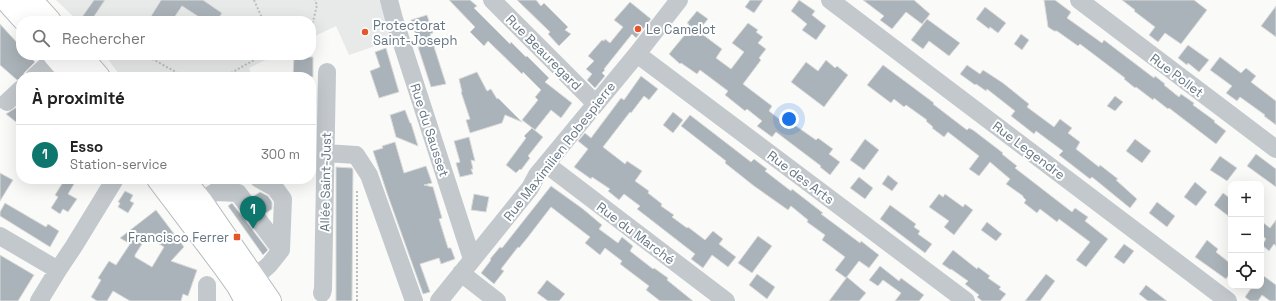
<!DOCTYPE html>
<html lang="fr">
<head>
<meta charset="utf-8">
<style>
	:root { --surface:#fff; --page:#f2f2f2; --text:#222; --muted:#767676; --line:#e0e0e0; --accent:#0f766e }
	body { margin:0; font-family:"Space Grotesk",sans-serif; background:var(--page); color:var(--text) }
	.controls { position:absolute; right:12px; bottom:12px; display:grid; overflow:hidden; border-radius:8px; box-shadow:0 4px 16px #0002 }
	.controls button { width:36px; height:36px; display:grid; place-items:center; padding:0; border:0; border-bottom:1px solid var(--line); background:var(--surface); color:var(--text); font:20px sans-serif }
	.you { position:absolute; left:789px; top:119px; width:14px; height:14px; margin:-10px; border:3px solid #fff; border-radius:50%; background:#1a73e8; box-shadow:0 0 0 6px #1a73e833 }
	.badge { display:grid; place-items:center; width:26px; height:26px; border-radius:50%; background:var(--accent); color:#fff; font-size:13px; font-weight:700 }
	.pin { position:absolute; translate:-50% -33px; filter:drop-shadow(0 1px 2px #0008) }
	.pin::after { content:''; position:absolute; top:21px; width:14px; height:12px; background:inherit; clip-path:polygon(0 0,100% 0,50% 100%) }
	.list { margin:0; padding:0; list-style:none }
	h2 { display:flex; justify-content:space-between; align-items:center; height:52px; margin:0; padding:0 16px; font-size:17px }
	h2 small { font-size:13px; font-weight:400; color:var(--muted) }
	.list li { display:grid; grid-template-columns:26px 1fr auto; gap:12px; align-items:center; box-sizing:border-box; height:60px; padding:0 16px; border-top:1px solid var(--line) }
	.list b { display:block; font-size:15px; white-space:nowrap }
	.list p { margin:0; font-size:13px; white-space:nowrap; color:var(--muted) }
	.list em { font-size:13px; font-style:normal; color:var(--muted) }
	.icon { flex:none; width:22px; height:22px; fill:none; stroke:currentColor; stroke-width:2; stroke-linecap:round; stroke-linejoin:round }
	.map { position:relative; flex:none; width:1276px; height:301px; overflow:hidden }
	.search { position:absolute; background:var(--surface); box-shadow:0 4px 16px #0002; left:16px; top:16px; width:300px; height:44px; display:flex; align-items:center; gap:10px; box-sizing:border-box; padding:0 14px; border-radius:16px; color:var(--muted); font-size:15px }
	.panel { position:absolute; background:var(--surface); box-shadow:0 4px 16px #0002; left:16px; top:72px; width:300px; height:112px; border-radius:16px }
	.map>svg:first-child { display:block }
</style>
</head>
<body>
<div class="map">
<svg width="1276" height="301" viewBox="0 0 1276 301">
	<rect width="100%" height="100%" fill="#fafaf8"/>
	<!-- built -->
	<path fill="#e8e9e9" d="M56,0H381L393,40L349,55L336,26L311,38V21H78Z
		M105,55H276L249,68L252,77H121Z"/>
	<!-- building -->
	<path fill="#aab3b9" stroke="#dcdcda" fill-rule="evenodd" d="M94,0H105L91,21H79Z
		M161,0H203L222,13L217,21H205L182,6L172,21H148Z
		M449,0H470L477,6L474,8L510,44L511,42L526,57L527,56L549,78L545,82L572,103L561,118L551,110L535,130L522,120L538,100L535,97L541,90L523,72L522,74L488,41L484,46L470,32L475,27Z
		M517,0H536L541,6L544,3L568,27L565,30L571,34L559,46L548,34L550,32Z
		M750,0H763L754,13L745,7Z
		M799,0L815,11L812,15L826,26L816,40L802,30L807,24L791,11Z
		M863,0H914L930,14L922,24L906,12L892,29L880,20L884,16Z
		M1044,0H1055L1071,12L1067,18L1102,43L1104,40L1154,78L1155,76L1165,84L1164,85L1179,97L1181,94L1194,103L1193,105L1215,121L1214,122L1226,131L1216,144L1169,108L1168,109L1154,98L1153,100L1136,87L1135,88L1124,79L1125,78L1080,44L1078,46L1057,31H1054L1048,27Z
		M1122,0H1194L1207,10L1181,44L1165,33L1158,42L1149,35L1155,27L1134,11L1135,10Z
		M630,2L651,19L636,38L632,34L604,69L605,70L602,73L605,76L595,88L587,80L592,74L586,69L594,61L588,56L602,40L604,41L605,39L610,43L623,27L614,20Z
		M1276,6V37L1261,26Z
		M985,7L1006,23L998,33L990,27L989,29L976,19Z
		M697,11L708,19L698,31L722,49L716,58L731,69L744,52L732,43L748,23L758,30L756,32L763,37L758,43L766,49L759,58L761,60L743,84L772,106L769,111L783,122L786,119L816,140L818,138L833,149L829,154L840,162L830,175L820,167L821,166L776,132L772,137L757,126L762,121L747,109L745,111L725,95L728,91L700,70L697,74L681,63L680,64L669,54L688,31L685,29L689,24L687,23Z
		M427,15L433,33L430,34L446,84L431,87L418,47H420L411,20Z
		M927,19L960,43L949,56L929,41L923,49L911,40Z
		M0,24L21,47V55H28L35,62L24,73V77H21V79L17,80L0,65Z
		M1021,34L1029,40L1022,50L1014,44Z
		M1188,45L1209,60L1199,72L1188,63L1187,65L1178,58Z
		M386,48L399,92L379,98L370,71L380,67L375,52Z
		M294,57H313V77H293Z
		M1220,57L1241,73L1246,68L1256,76L1251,82L1276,101V125L1264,116L1265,115L1240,97L1237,101L1226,93L1232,86L1210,70Z
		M826,60L835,68L837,66L848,75L824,107L791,82L806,62L818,71Z
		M883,65L934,103L933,104L967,130L969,128L973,130L1003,153L1002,154L1017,166L1015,168L1072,212L1075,208L1088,217L1085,221L1108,239L1086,267L1076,260L1090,242L1059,219L1057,222L1040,209L1037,213L1024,203L1026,200L1023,197V196L1006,184L1010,179L990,162L979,176L969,169L979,156L948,132L944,137L932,128L933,127L926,121L927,120L906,105L904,107L894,99L891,103L867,85Z
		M967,65L980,74L983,70L1003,83L1029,104L1027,107L1054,127L1060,119L1072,128L1068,133L1080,142L1076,149L1099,167L1100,165L1118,179L1116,180L1137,199L1130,208L1092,177L1090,179L1059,155L1063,151L1036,131L1034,134L1020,123L1011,116L1015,111L987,89L986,91L976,84L975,85L960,74Z
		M477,72L487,91L491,89L497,99L498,98L522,122L505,115L502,123L470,133L466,120L470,119L461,92H462L459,79Z
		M641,76L658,89L649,100L644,96L631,113L630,112L603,147L625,164L627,161L642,171L635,181L649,191L648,193L662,204L661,206L674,215L672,217L687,228L688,227L705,240L713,231L723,239L719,244L736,257L728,267L712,255L703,268L691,259L695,254L637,209L640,206L624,194L619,200L608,191L610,189L592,177L591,179L574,167L588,149L578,141L585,133L591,138L621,98L624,100Z
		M1115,96L1123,102L1115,111L1107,106Z
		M17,107L21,110V126L6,114Z
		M405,110L410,123H411L418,146L396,137L390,115Z
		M673,112L683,120L673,133L663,125Z
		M690,115L751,162L754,159L767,169L765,171L791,191L792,189L823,213L821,214L860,243L861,241L879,255L869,268L859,261L846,278L835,270L845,257L822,240L825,235L807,222L808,220L791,206L788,210L754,186L725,163L726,161L681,126Z
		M532,128L543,137L528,156L530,158L521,170L520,169L516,173L506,165L526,138L524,136Z
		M469,137L475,161L471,160L473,169H471L473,174L460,177L456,163L460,162L454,141Z
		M865,139L879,150L864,170L850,160Z
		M1135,139L1151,151L1142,163L1126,151Z
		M395,142L404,173L426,166L432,183L424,185L433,187L442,218L439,219L448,248H451L455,259L441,264L439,258L420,264L430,292L423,294L388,196L373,151L383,148L382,146Z
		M1256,154L1276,169V187L1247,166Z
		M1220,156L1237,168L1227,181L1210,170Z
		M336,167L352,168L353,170L352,301H336Z
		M0,173L13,180L0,201Z
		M888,175L898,183L892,191L882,184Z
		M859,177L873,188L865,199L850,188Z
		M65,179H77L68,194L77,199L68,212L63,209L60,214L51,208L58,197L55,195Z
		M1195,182L1207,192L1196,206L1184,197Z
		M551,186L583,209L602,225L599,229L618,243L622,237L633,246L630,251L653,269L654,268L668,278L667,280L693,301H660L646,290L649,286L620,264L622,261L605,248L600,255L585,243L590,237L551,207L528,237L519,248L518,247L501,269L504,271L494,284L481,273L491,260L490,259L500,247L502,248Z
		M125,191L133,195L130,201L134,203L128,213L118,207L120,203L118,202Z
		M260,192L268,196L272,202V209L266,213L254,196Z
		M1223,193L1231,199V218L1214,205Z
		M474,194L489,197L486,212L471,210Z
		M939,194L943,197L945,194L963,207L965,204L973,210L954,235L944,227L949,221L929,207Z
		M1157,202L1175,216L1167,227L1149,213Z
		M5,203L46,227L48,224L59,231L50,247L0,216V212Z
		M232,203L268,250L263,255L228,206Z
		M890,205L916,224L914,227L920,231L918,234L932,244L925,253L880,219Z
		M156,210L184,247L171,261L197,270L188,296L183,294L181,301H130L113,291L107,301H97L91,297L101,280L98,278L109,261L116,265L130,244L120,238ZM147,236L164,247L152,267L135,257V255Z
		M1276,220V246L1274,244L1269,251L1262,245L1266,239L1261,234V221L1270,228Z
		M987,222L1002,234L996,241L981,230Z
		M758,236L772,246L752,273L738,263Z
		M1207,240L1218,249L1216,252L1231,264V272L1226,279L1195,257Z
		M1124,244L1134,251L1124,264L1114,257Z
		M953,250L977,269L978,267L990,276L988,278L1001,287L999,289L1006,294L1000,301H982L977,297L979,295L965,284L968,281L951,269V270L942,264Z
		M0,255L34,275L18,301H0Z
		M880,266L899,281L901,278L924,295L919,301H895L901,293L883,280L878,286L869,280Z
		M757,274L775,287L767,299L749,285Z
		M1046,274L1055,281L1040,301H1025Z
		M1261,274L1276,285V301H1270L1262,295L1258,301H1250L1245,297L1252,287L1250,286H1261Z
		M847,277L866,293L859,301H829Z
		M547,280L565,294L559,301H548L537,293Z
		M1146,285L1167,301H1148L1139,294Z"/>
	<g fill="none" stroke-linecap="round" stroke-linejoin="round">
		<defs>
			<path id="major" d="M6,0L25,21
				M31,0L50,21
				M54,55L73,77
				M80,55L99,77
				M158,179L223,265L238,286L246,301
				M183,179L201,201L270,301"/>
		</defs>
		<!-- major casing -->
		<use href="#major" stroke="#b5babe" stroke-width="24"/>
		<!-- path -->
		<path stroke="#bbbfc2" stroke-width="2" stroke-dasharray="2 2" stroke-linecap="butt" d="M254,0L262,18L265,21
			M311,27L312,26L317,5L315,0
			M145,55L185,77
			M224,77L263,55
			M357,301V190"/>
		<!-- minor -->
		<path stroke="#c3c8cc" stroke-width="18" d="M389,0L394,19L472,259
			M492,0L595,103
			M830,0L1228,301
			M1079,0L1276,149
			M637,54L966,301
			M34,77L56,57
			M7,102L21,89
			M326,153L356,155L369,175L414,301
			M546,164L726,301
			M259,179L275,188L283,199L281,250
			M201,201L215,192L238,193L281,250L269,265L254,278
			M0,236L58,270
			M461,273L497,301
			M207,285V301
			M322,293L323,289L327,72
			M39,301L58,270L74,246L115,179
			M439,301L530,188L537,175L637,54L679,0"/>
		<!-- major -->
		<use href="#major" stroke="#fff" stroke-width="22"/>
	</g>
	<!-- markers -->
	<g fill="#e4572e" stroke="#fff" stroke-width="1.5">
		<circle cx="638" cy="29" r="4"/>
		<circle cx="365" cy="32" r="4"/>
		<rect x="233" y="233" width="8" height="8" rx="2"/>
	</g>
	<g text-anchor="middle" stroke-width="4" stroke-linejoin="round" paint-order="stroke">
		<!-- poi labels -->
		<g font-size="13" fill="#657683" stroke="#fff" text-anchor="start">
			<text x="373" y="30">Protectorat<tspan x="373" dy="15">Saint-Joseph</tspan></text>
			<text x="646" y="34">Le Camelot</text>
			<text x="229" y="242" text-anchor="end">Francisco Ferrer</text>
		</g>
		<!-- street labels -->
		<g font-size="13" fill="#657683" stroke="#fff">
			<text transform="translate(544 52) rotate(45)" y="5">Rue Beauregard</text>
			<text transform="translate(1177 75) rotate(37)" y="5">Rue Pollet</text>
			<text transform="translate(430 130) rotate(72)" y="5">Rue du Sausset</text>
			<text transform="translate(1029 150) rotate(37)" y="5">Rue Legendre</text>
			<text transform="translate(559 151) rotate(-52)" y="5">Rue Maximilien Robespierre</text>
			<text transform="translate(801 177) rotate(37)" y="5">Rue des Arts</text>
			<text transform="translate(325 182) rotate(-89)" y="5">Allée Saint-Just</text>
			<text transform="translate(636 233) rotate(37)" y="5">Rue du Marché</text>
		</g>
	</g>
</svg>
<div class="controls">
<button>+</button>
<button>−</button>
<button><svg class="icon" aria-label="locate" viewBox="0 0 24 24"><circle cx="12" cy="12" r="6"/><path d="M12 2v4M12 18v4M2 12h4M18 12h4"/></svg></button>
</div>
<div class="you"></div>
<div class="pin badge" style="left:253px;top:229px">1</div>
<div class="search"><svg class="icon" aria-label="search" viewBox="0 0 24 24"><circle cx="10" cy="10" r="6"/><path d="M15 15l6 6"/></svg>Rechercher</div>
<section class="panel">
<h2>À proximité<small></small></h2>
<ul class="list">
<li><span class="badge">1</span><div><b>Esso</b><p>Station-service</p></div><em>300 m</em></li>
</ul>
</section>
</div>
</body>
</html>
